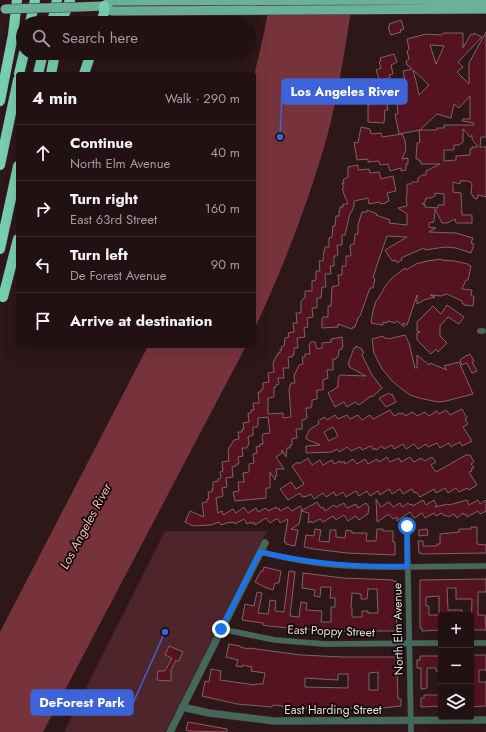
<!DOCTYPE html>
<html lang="en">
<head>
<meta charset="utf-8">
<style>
	:root { --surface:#221113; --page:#2e1f21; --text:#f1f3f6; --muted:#a29da0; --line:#3f3133 }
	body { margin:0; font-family:Jost,sans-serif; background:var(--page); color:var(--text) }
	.controls { position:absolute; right:12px; bottom:12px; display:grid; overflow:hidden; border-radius:4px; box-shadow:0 4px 16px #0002 }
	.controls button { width:36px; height:36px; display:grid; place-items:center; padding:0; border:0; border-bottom:1px solid var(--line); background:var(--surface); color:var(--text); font:20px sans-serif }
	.stop { position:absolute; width:12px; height:12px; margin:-9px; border:3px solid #1a73e8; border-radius:50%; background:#fff }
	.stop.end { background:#1a73e8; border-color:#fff; box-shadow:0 1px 4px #0008 }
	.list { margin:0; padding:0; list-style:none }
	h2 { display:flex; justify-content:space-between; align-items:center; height:52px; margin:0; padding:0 16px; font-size:17px }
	h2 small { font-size:13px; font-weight:400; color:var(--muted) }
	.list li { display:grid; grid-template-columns:26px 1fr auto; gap:12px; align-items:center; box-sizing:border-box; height:56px; padding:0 16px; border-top:1px solid var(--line) }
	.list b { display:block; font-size:15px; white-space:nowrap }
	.list p { margin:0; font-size:13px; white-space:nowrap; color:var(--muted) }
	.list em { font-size:13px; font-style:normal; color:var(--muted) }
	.icon { flex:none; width:22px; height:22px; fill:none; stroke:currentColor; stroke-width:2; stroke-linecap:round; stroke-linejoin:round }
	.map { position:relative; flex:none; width:486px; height:732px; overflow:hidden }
	.search { position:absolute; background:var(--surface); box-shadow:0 4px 16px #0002; left:16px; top:16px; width:240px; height:44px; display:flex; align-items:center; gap:10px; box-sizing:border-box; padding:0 14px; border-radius:22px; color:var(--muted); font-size:15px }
	.panel { position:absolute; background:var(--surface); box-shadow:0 4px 16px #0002; left:16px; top:72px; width:240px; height:276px; border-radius:4px }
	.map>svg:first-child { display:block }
</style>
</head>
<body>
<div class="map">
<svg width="486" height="732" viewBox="0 0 486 732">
	<rect width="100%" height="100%" fill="#2d1719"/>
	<!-- green -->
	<path fill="#4e252a" d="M165,531H267L165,732H64Z"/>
	<!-- water -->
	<path fill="#77333c" d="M270,0H353C345,46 339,92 327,137C308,204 283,268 254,330V76L264,33Z
		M148,346H246L43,732H0V632Z"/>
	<!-- building -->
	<path fill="#551320" stroke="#7f6466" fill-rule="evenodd" d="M401,20L404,29L400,30L401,32L391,35L388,27L390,26L389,24Z
		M486,32V137H481L480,147H486V197L478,195L477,199L474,198L471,193L472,183L468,181H460V184L453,182V192L461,193L462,215H472V223H456L455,219L447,223H442L435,209L434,222L429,223V227L436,228L429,232L456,233L473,238L471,243L474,244L471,253L456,248L445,247L425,250L424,248L401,258L402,260L397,263L396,260L392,261L385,250L407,237L387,236L376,268L373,278L375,279L373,288H370L360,316L358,318L355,327H353L352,329L338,324V327L322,328V319L323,317H328V306H331L332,287L339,285L338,275H342V266H346V256H351L350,245L354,244L355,234H358V225L362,212H367V210L377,214L376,215L390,220L389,223L407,225V214L398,208L407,206L406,198L407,196V184H411L412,182H418V178L422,175H426V171L440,164H421V161H419V159H416L417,143L420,142L419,130H437V128H444V125H474V123L462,121L463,119H470V96L459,108L454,104L451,118L437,114L420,130L399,134L395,114H398L397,104L400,103L398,94L402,93L399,83L405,81L403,71L412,69L407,65L406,61L409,59L407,51L409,49L407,39L426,34L441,35L444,33H463V48L471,34L473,35L474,33L482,37L458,62L463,67L457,72L469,84V63ZM430,45L444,46L436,64ZM413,70L429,85L419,95L416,81ZM463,129L470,137L472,135V139L478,147H472V149H470V155L456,156V160L444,161V150H454V145H459L463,142ZM435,193L444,194V205H438V208L425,207V204H422L425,202L426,198H431L435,196Z
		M394,54L397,62L391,65L393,74L389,75L390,78L384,79L388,110H385L384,123L368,122V105H370V100L374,99L372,93L375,92L374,90L377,89L375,80L379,79L376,70L381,68L379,62L381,61L380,58Z
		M361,127L370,129L371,134L381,133L382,137L402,134L405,140L406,150L402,159L408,158V164H406V170L401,171V168L390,171L388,164L380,165L379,161L368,162V159L357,160L354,142L358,143Z
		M358,165V170L369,169L370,173L379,172L381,179L393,176L396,191L387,193L389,201L386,202V203L381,204L380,202L369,204L368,198L354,201V206L351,213H350L345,235H342V245H337L338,255L337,256H334V266H330L331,274H325L326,287H322L321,298H317V308H312L313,317L307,318L308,327L304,328L305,337L297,338L298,348H294V355H292V357H288L289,368H283L284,378H278L279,384L276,385V387H274V397L268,398V414L283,413V418L291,417L289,389L291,383H295L294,376L299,365L303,364L302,357H305V354H310L309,345L311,342H315L317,349L322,348V343L331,342V339L342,337L343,347H342V349L339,350L338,357L336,358V359H333V370H327L328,378L323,380V390H317V399L312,400V406H311V408H306L307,418L306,419L302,420V429H296L297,438L292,439V445H290V448H287L286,457L282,450V453L276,457L284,469H276L277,476L276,475L275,480L270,472V488H266V498L235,501L233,492L239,491L238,482H244L243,473L249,472V464L254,463L253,454L257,453L256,447L260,446V444H263L262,436L263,434L270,433L268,417L258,418V424L257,427H253V435L248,437L249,443L247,448H242L243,456L238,457L239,464H236V466L232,467L233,477L226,478L227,487L222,488L223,496L216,498L218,513L222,511L223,515L233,509L236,513L244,507L248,513L256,508L258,512L266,508L268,511L276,507L277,509L279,508L280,511L288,507L292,511L300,506L302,509L299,524L291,529L298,530L295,546L286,544V542H284L288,519L280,523L278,519H276L270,523L266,518L255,525L254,522L252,524L251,522L247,524L244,519L235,524L234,522L231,523L230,522L221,525L219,522L211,525L193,526L185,522L190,511L204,517L202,503L207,502V499H209L208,492H212V489H213V482L218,481V479L221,478L220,472L223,471L222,462L229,461L228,452L229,448L234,440L239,439L238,432H242V429H244L243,423L249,422L248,413H251V410H254L253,403H259L258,392H261V390L263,389V383L269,382L268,373L274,372L273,363L278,353H280V350H282L281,347L284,346L285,338L289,337L288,333L294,332L293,323H297L296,313H301V302L303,299L305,298V291H312V281L316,280V271H320L319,261H323L324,250H325V247H329V238L332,237L333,226H335L336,216H339V211H340V207H343V204H348L342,189L344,188L342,183H344L343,180L348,177V167Z
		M441,259V260L454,261L468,264V265L471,266L468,280H466L462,289L472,290L471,296H474L473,306L464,305V304L462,303V301L447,294L441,296L430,295L435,297L424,300L417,304V295L407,325L403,323L404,327L397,321L395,323L388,321L387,323L383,322V325L371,323L373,311L376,301L378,299L386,285L392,278L405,268L406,270L416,264L427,261Z
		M447,305L464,317L459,324L448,317L440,326V336L447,343L438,352L436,349L431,354L417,340V333L420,332L417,331V322L433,306L441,314Z
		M405,335L409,343L415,368H417V355L429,365L430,363L447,370L444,366L459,362L473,394L446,401L438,402L419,398L410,395L398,386L390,379V378L382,369L374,353L372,339L383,336L384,338H387L388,339Z
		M356,346L362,349V351L364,352L362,355L372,375L382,388L372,397L371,396L359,405L355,402L347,407L344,402L335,407L328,393L338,387V379L340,375L366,376L349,367L350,365L348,364L354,348H355Z
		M470,354L474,361L472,362L477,371L472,373L467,363L462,365L460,360L467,355V356Z
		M389,393L391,395L392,394L396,402L386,407L379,398Z
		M462,409L467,418L465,419L468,424L463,427L472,441L462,446L460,442L451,447L449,443L440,448L437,443L428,447L426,444L418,449L414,444L406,449L403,444L394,449L392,445L384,449L382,446L376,450L375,448L373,450L371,446L362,450L360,447L351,451L347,447L339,452L337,449L332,452L306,453V446L320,445L306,439V437L310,429L319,424L318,421L325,417L327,420L335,415L338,419L347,415L350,419L358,415L362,420L370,415L373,419L390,410L394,416L400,413L401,414L403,413L405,416L413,412L417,416L425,412L429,416L437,411L439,414L446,410L450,415ZM333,427L338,436L329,441L324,432Z
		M466,455H470L474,462L471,464L474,468L471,469L472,471L469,472L477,485L469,490L467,488L459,492L456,488L448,493L445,488L436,493L434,489L420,497L416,492L414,493L412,489L403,494L400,489L392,494L389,489L380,495L378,491L370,496L367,491L359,496L356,491L346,497L343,492L336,496L334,492L326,497L323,493L314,499L311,494L305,497L304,496L302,497L300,493L288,500L280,489L291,482L296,489L304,484L292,466L298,462L299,464L308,458L312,465L320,460L323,465L332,460L334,464L340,461L341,463L344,461L345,464L353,459L357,464L365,459L368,464L377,459L379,462L387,457L390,462L399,458L401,462L410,457L414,462L421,458L425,461L432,457L436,462L431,465L436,472Z
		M376,499L381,507L389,502L393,507L400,503L402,507L408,503L410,505L412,504L413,506L423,500L426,505L434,500L437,506L435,507L448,504L449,505L467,500L469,505L478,500L480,504L486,500V511L480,514L478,511L467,517L466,514L464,515L463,513L457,518L454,514L448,517L446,515L444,516L442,513L436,516L434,513L425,518L422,513L414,518L410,512L397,521V517L393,519L389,514L377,522Z
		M317,502L321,508L323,507L325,511L334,505L336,507L344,503L347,508L356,504L358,508L366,503L369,507L368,514L359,520L356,516L348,521L344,515L336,520L333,516L323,522L320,519L312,523L311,521L308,523L309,513L301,511Z
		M471,527H477V544L486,545V553L421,554V553H419L418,541H423V546H437V544H440V534L459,532V529H471Z
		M315,529L321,530L319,541L329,542L330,530H336V537L345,538L346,530L352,531V533H367L366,541H376L377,529H383V531H393V542H395V555L347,553L314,549L304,547L306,535L314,536Z
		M427,529L428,535L419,536V530Z
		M264,567L281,571L279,583H275L273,590L267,588L255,582L261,571H263Z
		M289,571L295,572L290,616L299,617L301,602L307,603L306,610L322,611L321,622H331V607H335V598H330L331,587H321L320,597L314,596L315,590L302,588L303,573L343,578L393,580V581H396V586L398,589L396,600L397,631H322L310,630V629H299L268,626L263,625V623L242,620L245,604L254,606L257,592L262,593L258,613L268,614L270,600L276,601L275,611L284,612ZM368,589H377L378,613H368V611H362V617H352V608H351L352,593L361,594V599H367Z
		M486,579V592H478V615H485L486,630H471L472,599H456V588H447L448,610H462V615H439V596L426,597V606H429V615H441V630L422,631V628H420V580Z
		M229,644L240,646V647L249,649V648L301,655L342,657H400L401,671H397L398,697V699H401V706L382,708H283V706L273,705L272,707L237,704L202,696L205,681L209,682L211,669L221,671L220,680L255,685V684H263L265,673L251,671L252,667L242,665V667L236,666L238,660L226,657ZM378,672V690H369V673ZM338,674H348V688L305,687V678L338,680Z
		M169,646L183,652L178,662L176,660L171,670V681L157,680L158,671H165L172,658L165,655Z
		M471,655H486V670H479V682H486V706L471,707V689H473V673H471Z
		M420,656H441V671H436V668H427V688L421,689V668H417V660H420Z
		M424,695H441V706L421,707V698H424Z
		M188,722L227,729V732L188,731L186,730Z"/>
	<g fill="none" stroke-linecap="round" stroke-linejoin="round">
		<defs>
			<path id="minor" d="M480,331H483
				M407,526L411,732
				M261,552C285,558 311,563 336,565C386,569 436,566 486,566
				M221,629L275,640L325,644L441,643
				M471,643H486"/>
			<path id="tertiary" d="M182,707L209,713L274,721L486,720
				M170,732L265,543"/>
			<path id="primary" d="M104,6L111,1L486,0
				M78,7L104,6L112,11L486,9"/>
			<path id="motorway" d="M30,23L35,0
				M52,23L57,0
				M61,23L70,0
				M101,23L104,13V6
				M19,74L24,53
				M38,74L43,53
				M51,74L55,53
				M84,74L91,53
				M0,101L13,35L17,0
				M0,165L18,80
				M0,249L18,166
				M3,297L18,239"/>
		</defs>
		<!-- minor casing -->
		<use href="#minor" stroke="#473234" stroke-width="6"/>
		<!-- tertiary casing -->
		<use href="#tertiary" stroke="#473234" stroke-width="8"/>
		<!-- primary casing -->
		<use href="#primary" stroke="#473234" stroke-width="10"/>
		<!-- motorway casing -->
		<use href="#motorway" stroke="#473234" stroke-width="11"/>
		<!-- minor -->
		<use href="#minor" stroke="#46675b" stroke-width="5.5"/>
		<!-- tertiary -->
		<use href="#tertiary" stroke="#46675b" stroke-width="7"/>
		<!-- primary -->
		<use href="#primary" stroke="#6ab197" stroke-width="9"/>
		<!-- motorway -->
		<use href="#motorway" stroke="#77ceb0" stroke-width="10"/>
		<defs>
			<path id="primary-bridge" d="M5,9L78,7"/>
		</defs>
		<!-- primary-bridge casing -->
		<use href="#primary-bridge" stroke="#473234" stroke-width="10" stroke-linecap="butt"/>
		<!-- primary-bridge -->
		<use href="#primary-bridge" stroke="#6ab197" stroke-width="9"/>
	</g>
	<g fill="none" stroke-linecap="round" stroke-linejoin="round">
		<!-- route -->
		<path stroke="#1a73e8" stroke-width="5" d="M221,629L260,552C312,564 355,567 407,566V526"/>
	</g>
	<g text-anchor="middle" stroke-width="3.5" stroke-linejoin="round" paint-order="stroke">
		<!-- street labels -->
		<g font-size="12" fill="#eadbdb" stroke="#0e0606">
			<text transform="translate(398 629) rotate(-91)" y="4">North Elm Avenue</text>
			<text transform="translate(331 631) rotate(2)" y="4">East Poppy Street</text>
			<text x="333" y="714">East Harding Street</text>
		</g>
		<!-- water labels -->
		<g font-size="13" font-style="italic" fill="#f5b5b9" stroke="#0e0606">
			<text transform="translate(85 526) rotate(-62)" y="5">Los Angeles River</text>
		</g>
	</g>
	<!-- callouts -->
	<path fill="none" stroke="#3c63d8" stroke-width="1.5" d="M280 137L282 91M165 632L133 703"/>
	<g fill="#3c63d8" stroke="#0e0606" stroke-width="1.5">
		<circle cx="280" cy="137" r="4"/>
		<circle cx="165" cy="632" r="4"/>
	</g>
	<g fill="#3c63d8" stroke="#3c63d8" stroke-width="1.5">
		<rect x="282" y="79" width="125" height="25" rx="4"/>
		<rect x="31" y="690" width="102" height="25" rx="4"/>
	</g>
	<g font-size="13" text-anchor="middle" font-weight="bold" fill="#fff">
		<text x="345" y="96">Los Angeles River</text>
		<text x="82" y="707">DeForest Park</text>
	</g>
</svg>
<div class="controls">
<button>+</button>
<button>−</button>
<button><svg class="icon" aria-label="layers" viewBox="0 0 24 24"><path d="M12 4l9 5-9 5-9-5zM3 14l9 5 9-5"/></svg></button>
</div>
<div class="stop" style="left:407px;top:526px"></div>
<div class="stop end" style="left:221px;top:629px"></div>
<div class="search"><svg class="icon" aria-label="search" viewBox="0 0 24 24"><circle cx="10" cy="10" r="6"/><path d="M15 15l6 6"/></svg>Search here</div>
<section class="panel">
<h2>4 min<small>Walk · 290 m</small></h2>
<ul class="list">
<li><svg class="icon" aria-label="ahead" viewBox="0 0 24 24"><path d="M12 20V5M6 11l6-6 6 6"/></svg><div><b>Continue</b><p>North Elm Avenue</p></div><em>40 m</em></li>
<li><svg class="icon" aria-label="right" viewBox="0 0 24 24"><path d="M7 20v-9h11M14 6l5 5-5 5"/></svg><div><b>Turn right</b><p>East 63rd Street</p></div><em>160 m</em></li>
<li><svg class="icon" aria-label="left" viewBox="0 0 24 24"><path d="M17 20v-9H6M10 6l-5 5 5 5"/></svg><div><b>Turn left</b><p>De Forest Avenue</p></div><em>90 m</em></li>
<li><svg class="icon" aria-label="arrive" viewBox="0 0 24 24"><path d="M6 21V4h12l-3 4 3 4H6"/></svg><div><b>Arrive at destination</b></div></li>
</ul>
</section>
</div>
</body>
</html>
